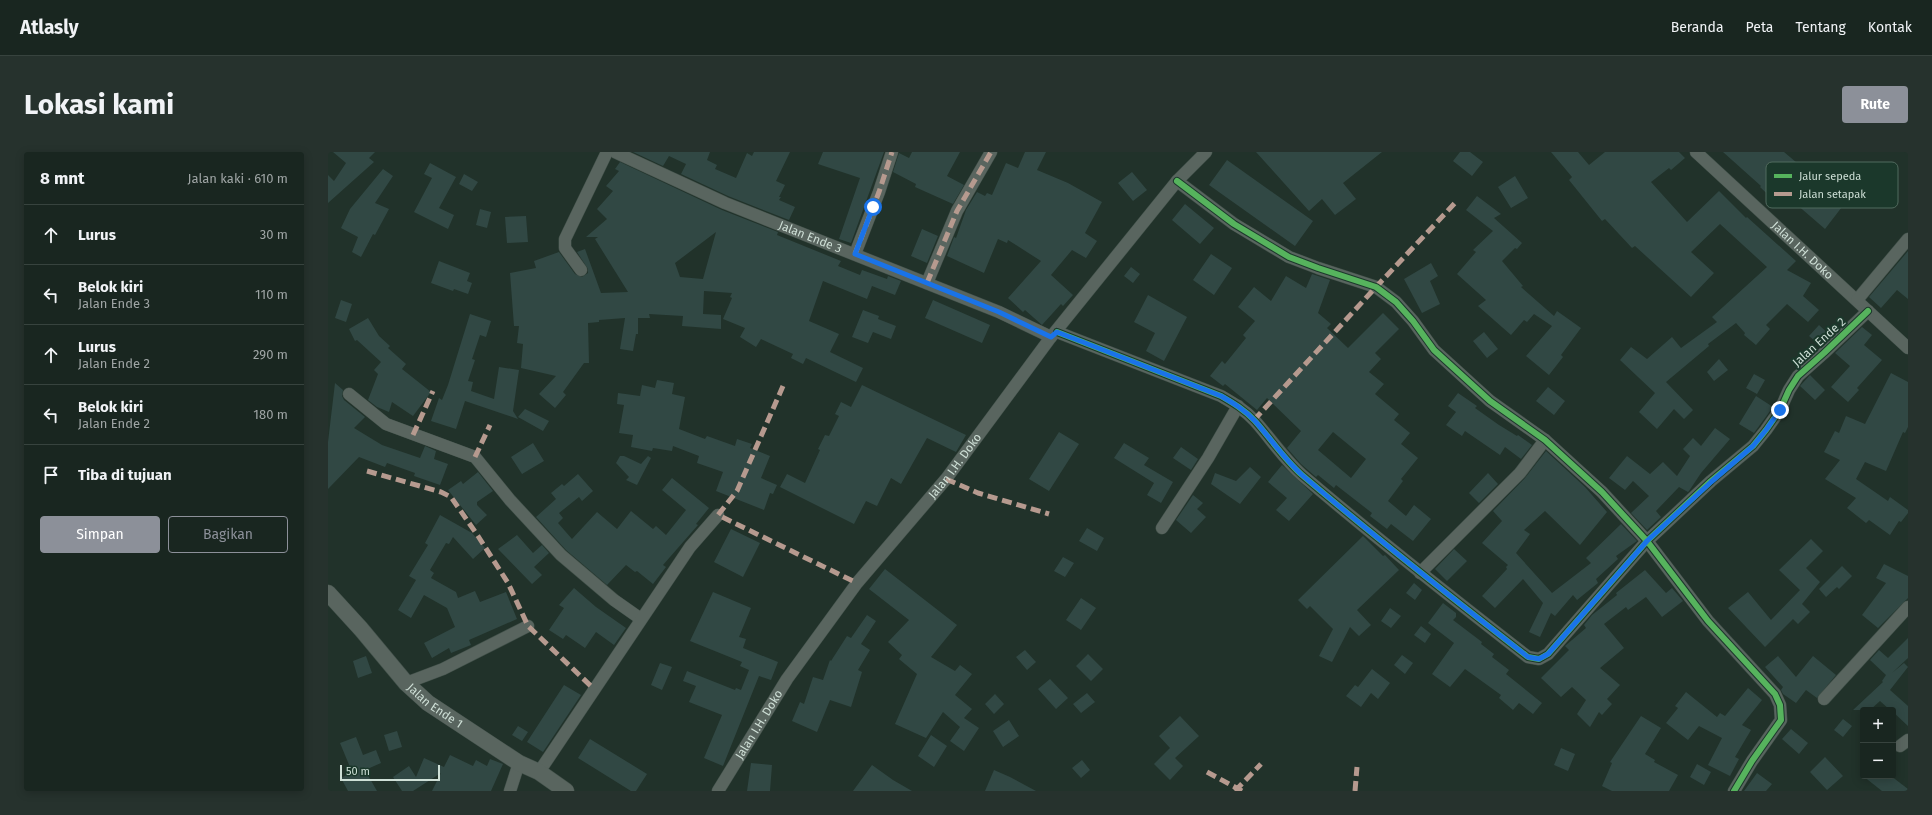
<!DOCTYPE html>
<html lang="id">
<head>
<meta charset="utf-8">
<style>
	:root { --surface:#192620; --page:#26322d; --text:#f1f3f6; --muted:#9fa5a5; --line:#37433e; --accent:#8c9099 }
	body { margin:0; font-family:"Fira Sans",sans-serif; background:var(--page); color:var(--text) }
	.controls { position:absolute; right:12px; bottom:12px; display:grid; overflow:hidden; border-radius:4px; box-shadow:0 2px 10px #0003 }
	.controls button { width:36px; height:36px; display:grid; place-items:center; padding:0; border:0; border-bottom:1px solid var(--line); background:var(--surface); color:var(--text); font:20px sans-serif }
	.scale { position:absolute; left:12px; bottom:10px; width:100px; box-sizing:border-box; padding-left:4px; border:2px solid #cedfd6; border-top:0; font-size:11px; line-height:14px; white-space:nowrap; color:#cedfd6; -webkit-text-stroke:3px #1b382b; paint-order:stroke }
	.stop { position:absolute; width:12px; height:12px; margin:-9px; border:3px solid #1a73e8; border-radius:50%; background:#fff }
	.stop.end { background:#1a73e8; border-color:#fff; box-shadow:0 1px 4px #0008 }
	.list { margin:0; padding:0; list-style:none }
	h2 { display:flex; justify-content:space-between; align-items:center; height:52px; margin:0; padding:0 16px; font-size:17px }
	h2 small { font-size:13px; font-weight:400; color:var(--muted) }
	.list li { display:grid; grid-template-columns:26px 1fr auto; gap:12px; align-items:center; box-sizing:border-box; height:60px; padding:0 16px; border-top:1px solid var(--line) }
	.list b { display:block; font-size:15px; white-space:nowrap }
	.list p { margin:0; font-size:13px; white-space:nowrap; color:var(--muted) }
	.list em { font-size:13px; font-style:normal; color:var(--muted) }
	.actions { display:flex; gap:8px; padding:12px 16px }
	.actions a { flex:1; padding:9px 0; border:1px solid var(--accent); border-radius:4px; text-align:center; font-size:14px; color:var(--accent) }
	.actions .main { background:var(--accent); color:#fff }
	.icon { flex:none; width:22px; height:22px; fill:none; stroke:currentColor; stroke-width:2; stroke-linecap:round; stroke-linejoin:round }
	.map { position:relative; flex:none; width:1580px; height:639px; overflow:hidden; border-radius:4px }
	header { display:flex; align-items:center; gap:24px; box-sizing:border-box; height:56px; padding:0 20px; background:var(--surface); border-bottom:1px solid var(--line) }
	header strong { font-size:19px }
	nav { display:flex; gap:22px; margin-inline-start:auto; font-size:14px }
	.intro { display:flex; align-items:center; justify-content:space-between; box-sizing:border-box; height:96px; padding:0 24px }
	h1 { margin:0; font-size:28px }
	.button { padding:10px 18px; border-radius:4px; background:var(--accent); color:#fff; font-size:14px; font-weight:700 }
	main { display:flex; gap:24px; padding:0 24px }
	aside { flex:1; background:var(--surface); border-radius:4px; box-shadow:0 2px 10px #0003 }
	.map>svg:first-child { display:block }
</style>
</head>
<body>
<header>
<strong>Atlasly</strong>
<nav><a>Beranda</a><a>Peta</a><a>Tentang</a><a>Kontak</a></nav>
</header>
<div class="intro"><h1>Lokasi kami</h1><a class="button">Rute</a></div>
<main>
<aside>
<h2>8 mnt<small>Jalan kaki · 610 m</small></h2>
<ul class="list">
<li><svg class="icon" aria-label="ahead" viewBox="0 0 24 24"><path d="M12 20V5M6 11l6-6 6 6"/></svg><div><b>Lurus</b></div><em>30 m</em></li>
<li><svg class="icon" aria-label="left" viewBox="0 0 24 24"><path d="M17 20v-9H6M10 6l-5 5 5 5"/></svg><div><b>Belok kiri</b><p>Jalan Ende 3</p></div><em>110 m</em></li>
<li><svg class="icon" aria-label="ahead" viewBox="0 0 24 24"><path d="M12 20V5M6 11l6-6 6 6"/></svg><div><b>Lurus</b><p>Jalan Ende 2</p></div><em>290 m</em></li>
<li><svg class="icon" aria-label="left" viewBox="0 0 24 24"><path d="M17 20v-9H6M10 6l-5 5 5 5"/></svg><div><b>Belok kiri</b><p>Jalan Ende 2</p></div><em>180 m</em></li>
<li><svg class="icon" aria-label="arrive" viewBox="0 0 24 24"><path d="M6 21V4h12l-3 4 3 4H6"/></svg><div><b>Tiba di tujuan</b></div></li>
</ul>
<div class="actions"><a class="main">Simpan</a><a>Bagikan</a></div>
</aside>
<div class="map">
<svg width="1580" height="639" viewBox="0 0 1580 639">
	<rect width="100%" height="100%" fill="#21322a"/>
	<!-- building -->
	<path fill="#314844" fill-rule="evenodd" d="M5,0H47L41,6L46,10L0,51V23L6,29L18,11Z
		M305,0H382L379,8L389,13L387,17L408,26L419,1L424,4L426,0H462L448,29L457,33L451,45H453L451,48L467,55L461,68L400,44L353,22L358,12L341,4L335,14Z
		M495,0H556L523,91L511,87L532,26L490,12Z
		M584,0H632L619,24L636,33L625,52L587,35L588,32L565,20L571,1L581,6Z
		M697,0H718L709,18L740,31L774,50L757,81L769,89L758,106L744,98L723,123L745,143L735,154L733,152L714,173L697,158L695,160L680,146L713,109L680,88L679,91L670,87L656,121L619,104L626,85L628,86L638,58L649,40L657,44L659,41L664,43L678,11L690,16Z
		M928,0H1054L1015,31L1028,47L1007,63L994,47L981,59Z
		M1132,0H1142L1155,10L1144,24L1125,9Z
		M1223,0H1250L1261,13L1277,0H1351L1357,6L1343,18L1341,16L1323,30L1359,70L1391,39L1418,66L1419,65L1468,109L1459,118L1483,131L1475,144L1491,158L1480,170L1459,152L1438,173L1442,177L1428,193L1416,183L1417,181L1408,171L1380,192L1381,194L1338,230L1365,258L1356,267L1346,257L1329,277L1311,260L1327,241L1292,208L1303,195L1319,207L1344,185L1353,196L1389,170L1384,165L1439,115L1392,72L1363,100L1386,121L1363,145L1307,94L1304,96L1277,67L1274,69L1241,28L1244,25Z
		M1395,0H1456L1481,21L1479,23L1499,40L1502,37L1517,51L1497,77L1460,45L1452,54L1432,35L1433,34Z
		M899,8L985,69L967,94L881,33Z
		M292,10L394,58L450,80L449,83L513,109L510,114L532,123L534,118L559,127L560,124L573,129L567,143L544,134L539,147L495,129L481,169L511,182L502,200L535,216L528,230L478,206L475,212L463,206L465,202L433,187L428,195L412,185L417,176L395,167L404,146L402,145L404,141L376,139L375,162L393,163V177L354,174L355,164L321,162L322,166H310V182H308L305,199L292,197L297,166L271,168V170L260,171L261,211H256L235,240L238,243L227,256L211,242L228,224L193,216L195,192L189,191L191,174H186L182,121L208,116L206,109L231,100L247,122L254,125L260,121V117L249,100L257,97L273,141L300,140L267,87L270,85H258L279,67L269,57L285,39L278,34L291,19L287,17ZM388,80L375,127L352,125L347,111Z
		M102,11L128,25L111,56L126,63L120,77L86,60L104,26L96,22Z
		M55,17L65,24L47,51L61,57L47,83L45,82L33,105L24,100L30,85L13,76L22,57Z
		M804,20L819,38L805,49L790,31Z
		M136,22L150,30L144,39L131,32Z
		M1187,24L1200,46L1183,56L1170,35Z
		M1149,44L1173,62L1166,66L1194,91L1189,97L1187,96L1174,109L1195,134L1193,135L1226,164L1229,159L1253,176L1233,203L1235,205L1221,223L1198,204L1224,174L1206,162L1199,170L1196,168L1183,183L1150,154L1158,148L1129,122L1148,100L1145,98L1165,79L1138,58Z
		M857,52L886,76L872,92L844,68Z
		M152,57L163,60L159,76L148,73Z
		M198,64L200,90L179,91L177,65Z
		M594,77L610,84L599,111L583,104Z
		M1580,99V147L1569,138L1553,156L1541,145Z
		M883,102L904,116L886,143L865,128Z
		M111,109L142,121L139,129L144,131L140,142L126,137L125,139L103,131Z
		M1103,111L1110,124L1102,129L1112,152L1094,161L1076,127Z
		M803,115L812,122L805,131L796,124Z
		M984,122L1002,128L990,161L1003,172L999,176L1020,196L1055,161L1071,177L1047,201L1053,207L1041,220L1056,232L1047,242L1071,262L1066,268L1082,281L1073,292L1090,306L1073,327L1075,329L1060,349L1078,364L1086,353L1103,367L1085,389L1063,372L1059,377L1042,364L1044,361L1008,333L1006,336L990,323L988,325L973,312L959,296L973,279L939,246L929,258L897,232L895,234L882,224L894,209L897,212L918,186L915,183L927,169L910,155L926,135L943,149L958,124L978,136ZM1005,280L1038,307L1023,326L990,298Z
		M820,143L859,165L836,209L818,199L827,181L806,170Z
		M13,148L24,152L18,170L7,166Z
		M605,148L662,173L654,191L597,166Z
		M535,158L551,164L550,167L568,174L563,187L545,180L540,191L524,185Z
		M142,162L163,169L158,185L152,183L144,207L147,208L140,229L145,230L143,239L166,247L171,215L191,218L185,259L190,267L137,249L128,277L103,269L111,246L114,248L120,233Z
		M40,166L51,184L62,194L60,196L78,212L74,217L103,240L85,264L64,250L61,260L49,255L40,248L50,222L46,218L53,210L29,188L27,189L21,177Z
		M1491,173L1503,184L1493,194L1481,184Z
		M1534,175L1544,183L1536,193L1554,208L1529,236L1531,238L1520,250L1503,235L1522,214L1507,201Z
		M1156,180L1170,197L1159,206L1145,189Z
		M1391,207L1400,218L1386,229L1379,220Z
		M1563,221L1580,230V275L1577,281L1575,280L1558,319L1537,310L1528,327L1560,349L1562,345L1580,358V361L1573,370L1571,369L1562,383L1541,368L1538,371L1519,356L1528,346L1497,327L1512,308L1496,300L1507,279L1511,281L1518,264L1537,272Z
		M1426,222L1437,228L1429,242L1418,236Z
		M1482,223L1497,238L1487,248L1472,234Z
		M329,228L346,231L344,242L357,245L351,277L377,287L379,284L407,294L409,287L424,292L422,296L442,304L433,326L449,333L445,342L442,341L436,358L388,339L395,320L369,311L371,304L345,294L344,299L325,296L324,299L303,295L305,283L291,281L296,253L289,252L290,241L312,244L314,233L327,236Z
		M7,231L15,238L14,244L16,248L37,265L26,276L54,293L92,306L97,294L108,299L106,307L120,312L112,333L86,324L87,321L59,311L57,315L31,305L0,337V290Z
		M534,233L638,283L628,300L599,286L573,332L563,326L549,354L538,349L526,372L452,335L459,322L477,331L492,298L490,297L497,283L501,284L511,264L507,262L513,250L523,255Z
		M1220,235L1237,249L1226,263L1208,249Z
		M1130,241L1149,254L1147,256L1171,273L1189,284L1190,283L1204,293L1193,307L1177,295L1172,303L1137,279L1134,284L1118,273L1128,260L1120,254Z
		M1428,244L1445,255L1426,281L1411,272Z
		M197,257L221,269L215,279L190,265Z
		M1387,276L1402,287L1373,321L1361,339L1360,340L1351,335L1328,359L1333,365L1319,378L1303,361L1321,344L1305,329L1297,338L1281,326L1299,304L1322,322L1335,310L1349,324L1362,304L1355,297L1365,286L1373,294Z
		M731,280L751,292L721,339L701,327Z
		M205,291L216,309L194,322L183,305Z
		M796,291L821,306L816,313L845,330L833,351L819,343L826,331L786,306Z
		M853,295L870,307L863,318L845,306Z
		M1218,299L1257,335L1279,360L1252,393L1217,359L1196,378L1202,382L1188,401L1224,441L1263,411L1258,406L1293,372L1309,389L1288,404L1290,407L1268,427L1270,431L1249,448L1245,443L1227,464L1223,461L1212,485L1201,480L1215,451L1195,427L1167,456L1154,444L1179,417L1178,415L1180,413L1154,391L1174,369L1165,359L1197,326Z
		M292,304H296L313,312L320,304L323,306L309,333L298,328L301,325L288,311Z
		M954,313L985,342L961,369L948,358L959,346L940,330Z
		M922,315L933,325L912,352L883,332L887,321L908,329Z
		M150,320L165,339L149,350V353L159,363L148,373L120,338L133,329L135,332Z
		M1160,321L1170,332L1151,351L1141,341Z
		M250,322L265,339L254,349L251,345L231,361L235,366L230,371L244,387L269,360L289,377L303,359L325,377L328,374L338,383L358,358L334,338L344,326L381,356L368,372L370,373L335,413L338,415L325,432L309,419L307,420L298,413L279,433L238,398L208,365L228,347L223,341L234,332L236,334Z
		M865,343L875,351L869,357L878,365L863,381L848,368Z
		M112,363L144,381L157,396L145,407L125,385L121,392L118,391L102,418L106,421L103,426L128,440L130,446L147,439L152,450L178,440L189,467L141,488L143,493L123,501L121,496L104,506L96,491L127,475L119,456L96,443L83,466L70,458L88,428L81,424L100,393L97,391Z
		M759,376L776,386L769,399L751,389Z
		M403,377L432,391L415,425L386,410Z
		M189,383L205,401L214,393L221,401L206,415L214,423L204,432L170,397Z
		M1035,384L1055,404L1057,403L1071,418L1029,458L1043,473L1031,484L1022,475L1004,510L991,504L1005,477L982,454L979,457L970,448Z
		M1483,387L1495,399L1478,416L1492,430L1474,452L1482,460L1470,472L1465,467L1437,495L1400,456L1420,440L1443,468L1472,438L1451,418Z
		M1126,397L1139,409L1119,429L1107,417Z
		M735,405L746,411L737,425L726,419Z
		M1556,412L1580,424V446L1550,476L1534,463L1558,431L1548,426Z
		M1514,414L1524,424L1511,437L1509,435L1498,445L1491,437Z
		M557,417L629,473L603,505L627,519L632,513L644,522L627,543L644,557L636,566L651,576L636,599L622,589L632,575L615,560L598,586L567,572L589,522L571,507L574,503L560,490L581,468L541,437Z
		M1317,418L1338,441L1344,436L1355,449L1334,465L1318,445L1300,458L1298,455L1276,472L1296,496L1272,516L1292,533L1279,547L1284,552L1274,563L1271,560L1262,575L1249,562L1258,548L1244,535L1233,545L1213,526L1241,498L1237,494L1258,476L1256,473L1264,463L1289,443L1288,441Z
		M1086,431L1094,438L1087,448L1078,441Z
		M246,436L268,455L298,476L286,493L268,480L257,496L238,483L235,487L221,478L236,456L231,453Z
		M385,440L423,456L411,485L418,487L415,496L450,510L443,528L431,524L395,614L376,606L394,563L361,550L368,534L355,529L359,519L407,538L408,536L413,538L421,518L412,514L414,510L362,489Z
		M753,446L768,456L753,478L738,468Z
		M1115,451L1128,461V465L1125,468L1154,490L1153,492L1166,502L1164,505L1181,518L1178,522L1214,551L1205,562L1191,551L1185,558L1171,546L1173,543L1137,517L1122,535L1104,522L1126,491L1100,471Z
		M1062,456L1073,464L1063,476L1053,469Z
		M539,463L548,469L533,492L542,498L530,518L534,520L523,555L502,548L489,580L464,569L472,550L476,552L485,525L495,528L502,508L503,509L519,484L523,486Z
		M1093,474L1103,482L1097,491L1086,483Z
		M1580,486V506L1564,521L1576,511L1580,515L1562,538L1580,554V574L1565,560V558H1562L1552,549L1542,558H1525L1555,530L1554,529L1558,523L1542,508L1551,498L1560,506Z
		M697,498L708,510L699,518L688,505Z
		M760,502L775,517L763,529L748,514Z
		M1074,503L1085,511L1077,522L1066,513Z
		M38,504L44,521L30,526L25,509Z
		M1450,504L1468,525L1485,504L1508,523L1489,546L1478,538L1468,551L1455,542L1453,538L1455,535L1437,515Z
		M332,511L344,515L334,538L323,533Z
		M1044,517L1062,531L1050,547L1043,541L1033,555L1018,544L1027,533L1030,535Z
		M722,527L740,546L728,557L710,537Z
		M236,533L253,543L215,600L199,590Z
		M1420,536L1434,548L1414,573L1423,578L1407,605L1411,607L1402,624L1380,613L1394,586L1371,574L1360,588L1338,571L1350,556L1347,554L1358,540L1389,565L1392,561L1397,564Z
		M759,541L767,550L753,561L745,552Z
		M667,542L676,552L666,562L657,552Z
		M852,564L871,584L847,606L855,614L842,628L826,612L842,596L831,584Z
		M1313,564L1333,576L1317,602L1327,608L1326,610L1350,623L1341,639H1284L1274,634L1284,611L1282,610Z
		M1515,567L1524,574L1515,585L1506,578Z
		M681,568L691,584L675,595L665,579Z
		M190,574L200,580L194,589L184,583Z
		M1463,577L1480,591L1471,602L1454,587Z
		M69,579L74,595L61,599L56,583Z
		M603,583L619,594L606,615L590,604Z
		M28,585L35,603L48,598L53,611L37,618L49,639H20L13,626L24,620L12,591Z
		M262,587L319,622L308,639H303L250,606Z
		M1233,596L1247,602L1240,619L1226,613Z
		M122,603L145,614L148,608L159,614L162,607L175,612L163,639H104L113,621L85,639H74L65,625L81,614L88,625L96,606L116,615Z
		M1497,605L1515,624L1499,638L1482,620Z
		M754,608L762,618L753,626L744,616Z
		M423,611L444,613L442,639H419Z
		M1369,612L1383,620L1376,633L1362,625Z
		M544,613L565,628L584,639H525Z
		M666,618L682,625L708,639H657Z
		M1429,621L1444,632L1438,639H1416Z
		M1535,624H1563L1580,637V639H1554Z"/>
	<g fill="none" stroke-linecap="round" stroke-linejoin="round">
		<defs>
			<g id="minor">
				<path id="s1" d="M287,0L397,51L671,160L723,185"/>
				<path id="s2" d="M1368,0L1580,196"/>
				<path d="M849,29L906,72L961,105L990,116L1048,135L1068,150L1085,169L1106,198L1162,249L1217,288L1274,340L1319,389L1380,469L1447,542L1452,553L1453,568L1424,609L1406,639"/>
				<path d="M527,102L551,40L564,0"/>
				<path d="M253,118L237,96V87L279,0"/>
				<path d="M599,131L629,59L663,0"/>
				<path d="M1529,148L1580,87"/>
				<path d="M729,180L893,244C905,251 917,258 927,269C943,287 956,307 974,323C1048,386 1124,446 1200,505L1211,507L1220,502L1319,389L1383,329L1425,294L1438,278L1452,258L1461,238L1470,224L1496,201L1540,159"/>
				<path d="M21,242L58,272L147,305L182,348L233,403L286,448L313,467"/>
				<path d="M834,376L880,306L910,254"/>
				<path d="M1092,421L1192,321L1217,288"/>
				<path d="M78,531L115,517L200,474"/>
				<path d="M1496,547L1580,455"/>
				<path d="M1572,594L1580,588"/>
				<path d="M211,620L362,395L390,363"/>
				<path d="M182,639L191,611"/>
				<path id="s3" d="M390,639L459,527L529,431L618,327L723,185L849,29L878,0"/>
			</g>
			<g id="tertiary">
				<path id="s4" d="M0,441L33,477L78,531L100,551L191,611L211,620L238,639"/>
			</g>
		</defs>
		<!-- minor casing -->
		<use href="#minor" stroke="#415049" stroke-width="13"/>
		<!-- tertiary casing -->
		<use href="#tertiary" stroke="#415049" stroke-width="17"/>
		<!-- minor -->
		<use href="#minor" stroke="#59655f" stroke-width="12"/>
		<!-- tertiary -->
		<use href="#tertiary" stroke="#59655f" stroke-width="16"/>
		<!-- quiet -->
		<path stroke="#b69a8f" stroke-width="5" stroke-dasharray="10 5" stroke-linecap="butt" d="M527,102L551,40L564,0
			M599,131L629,59L663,0
			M455,234L409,339L390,363L529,431
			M926,268L1048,135L1127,51
			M85,283L105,239
			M147,305L162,273
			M39,319L113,340L123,345L150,384L180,431L200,474L266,537
			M618,327L650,341L721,362
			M879,620L914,639
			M907,639L933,612
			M1027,639L1029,615"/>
		<defs>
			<path id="cycleway" d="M849,29L906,72L961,105L990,116L1048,135L1068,150L1085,169L1106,198L1162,249L1217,288L1274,340L1319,389L1380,469L1447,542L1452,553L1453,568L1424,609L1406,639
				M729,180L893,244C905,251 917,258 927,269C943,287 956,307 974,323C1048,386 1124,446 1200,505L1211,507L1220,502L1319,389L1383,329L1425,294L1438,278L1452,258L1461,238L1470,224L1496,201L1540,159"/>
		</defs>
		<!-- cycleway casing -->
		<use href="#cycleway" stroke="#1b382b" stroke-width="8"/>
		<!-- cycleway -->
		<use href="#cycleway" stroke="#56b35d" stroke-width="6"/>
	</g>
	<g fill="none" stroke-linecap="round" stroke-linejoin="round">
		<!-- route -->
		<path stroke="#1a73e8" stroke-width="5" d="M545,55L527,102L671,160L723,185L729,180L893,244C905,251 917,258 927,269C943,287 956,307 974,323C1048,386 1124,446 1200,505L1211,507L1220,502L1319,389L1383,330L1425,294L1438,278L1452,258"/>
	</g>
	<g text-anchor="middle" stroke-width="4" stroke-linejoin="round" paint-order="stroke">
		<!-- street labels -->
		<g font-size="12" fill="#cedfd6" stroke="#1b382b">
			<text dy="4" stroke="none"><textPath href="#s1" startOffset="213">Jalan Ende 3</textPath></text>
			<text dy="4" stroke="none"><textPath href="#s2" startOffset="145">Jalan I.H. Doko</textPath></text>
			<text transform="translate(1491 190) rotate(-42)" y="4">Jalan Ende 2</text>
			<text dy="4" stroke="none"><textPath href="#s3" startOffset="403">Jalan I.H. Doko</textPath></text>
			<text dy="4" stroke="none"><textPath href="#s4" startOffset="156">Jalan Ende 1</textPath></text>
			<text dy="4" stroke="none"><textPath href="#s3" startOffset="78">Jalan I.H. Doko</textPath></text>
		</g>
	</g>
	<!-- legend -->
	<rect x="1438" y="10" width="132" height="46" rx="6" fill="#1b382b" stroke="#516a5e" stroke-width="1"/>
	<rect x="1446" y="22" width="18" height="4" fill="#56b35d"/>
	<rect x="1446" y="40" width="18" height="4" fill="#b69a8f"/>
	<g font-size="11" fill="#cedfd6">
		<text x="1471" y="28">Jalur sepeda</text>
		<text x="1471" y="46">Jalan setapak</text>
	</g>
</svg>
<div class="controls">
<button>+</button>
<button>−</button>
</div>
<div class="scale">50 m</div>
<div class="stop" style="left:545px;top:55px"></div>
<div class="stop end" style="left:1452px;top:258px"></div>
</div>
</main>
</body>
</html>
